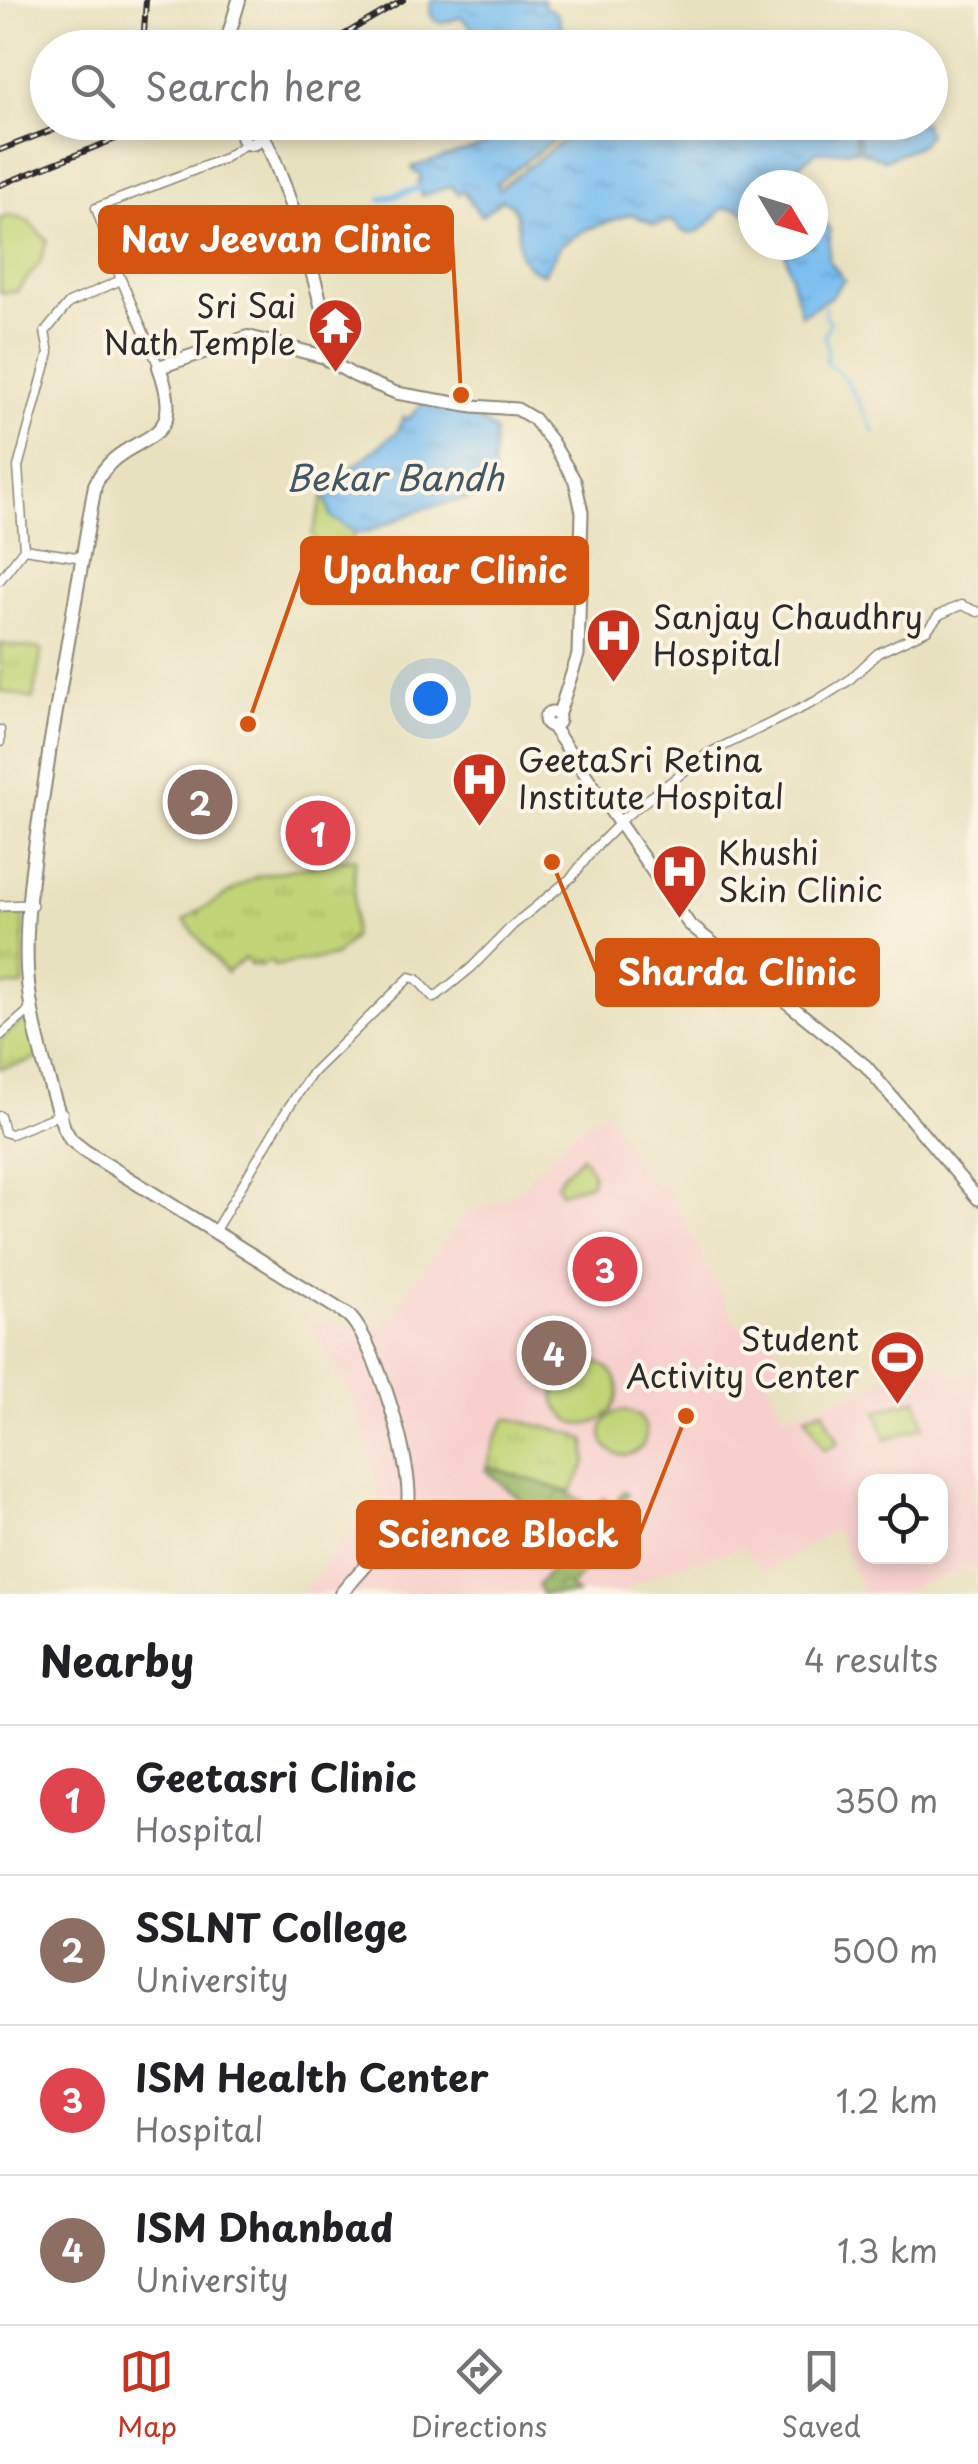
<!DOCTYPE html>
<html lang="en">
<head>
<meta charset="utf-8">
<style>
	:root { --surface:#fff; --page:#f6f6f6; --text:#202124; --muted:#757577; --line:#e0e0e0; --accent:#c8321e }
	body { margin:0; font-family:"Playpen Sans",sans-serif; background:var(--page); color:var(--text) }
	.controls { position:absolute; right:30px; bottom:30px; display:grid; overflow:hidden; border-radius:20px; box-shadow:0 5px 15px #0003 }
	.controls button { width:90px; height:90px; display:grid; place-items:center; padding:0; border:0; border-bottom:2px solid var(--line); background:var(--surface); color:var(--text); font:50px sans-serif }
	.compass { position:absolute; left:738px; top:170px; width:90px; height:90px; border-radius:50%; background:var(--surface); box-shadow:0 5px 15px #0003; rotate:128deg }
	.you { position:absolute; left:430px; top:698px; width:35px; height:35px; margin:-25px; border:8px solid #fff; border-radius:50%; background:#1a73e8; box-shadow:0 0 0 15px #1a73e833 }
	.badge { display:grid; place-items:center; width:65px; height:65px; border-radius:50%; background:var(--accent); color:#fff; font-size:32px; font-weight:700 }
	.pin { position:absolute; translate:-50% -50%; border:5px solid #fff; box-shadow:0 2px 10px #0006 }
	.list { margin:0; padding:0; list-style:none }
	h2 { display:flex; justify-content:space-between; align-items:center; height:130px; margin:0; padding:0 40px; font-size:42px }
	h2 small { font-size:32px; font-weight:400; color:var(--muted) }
	.list li { display:grid; grid-template-columns:65px 1fr auto; gap:30px; align-items:center; box-sizing:border-box; height:150px; padding:0 40px; border-top:2px solid var(--line) }
	.list b { display:block; font-size:38px; white-space:nowrap }
	.list p { margin:0; font-size:32px; white-space:nowrap; color:var(--muted) }
	.list em { font-size:32px; font-style:normal; color:var(--muted) }
	.icon { flex:none; width:55px; height:55px; fill:none; stroke:currentColor; stroke-width:2; stroke-linecap:round; stroke-linejoin:round }
	.map { position:relative; flex:none; width:978px; height:1594px; overflow:hidden }
	.search { position:absolute; background:var(--surface); box-shadow:0 5px 15px #0003; left:30px; right:30px; top:30px; height:110px; display:flex; align-items:center; gap:25px; box-sizing:border-box; padding:0 35px; border-radius:55px; color:var(--muted); font-size:38px }
	.sheet { height:730px; background:var(--surface) }
	nav { display:flex; justify-content:space-around; align-items:center; box-sizing:border-box; height:140px; border-top:2px solid var(--line); background:var(--surface); font-size:28px; color:var(--muted) }
	nav a { display:grid; justify-items:center; gap:5px }
	nav .on { color:var(--accent) }
	.map>svg:first-child { display:block }
</style>
</head>
<body>
<div class="map">
<svg width="978" height="1594" viewBox="0 0 978 1594">
	<defs>
		<pattern id="grass-tufts" width="24" height="20" patternUnits="userSpaceOnUse" patternTransform="scale(2.5)"><rect width="24" height="20" fill="#c1d477"/><path d="M3 7l-1-3M5 7V3M7 7l1-3M15 17l-1-3M17 17v-4M19 17l1-3" fill="none" stroke="#a6b667"/></pattern>
		<pattern id="forest-crowns" width="20" height="18" patternUnits="userSpaceOnUse" patternTransform="scale(2.5)"><rect width="20" height="18" fill="#98b668"/><path d="M2 6a3 3 0 1 1 6 0M12 15a3 3 0 1 1 6 0" fill="none" stroke="#7c9456"/></pattern>
		<pattern id="sand-dots" width="8" height="8" patternUnits="userSpaceOnUse" patternTransform="scale(2.5)"><rect width="8" height="8" fill="#eeda9e"/><path d="M2 2h.1M6 6h.1" fill="none" stroke="#cb8" stroke-width="1.8" stroke-linecap="round"/></pattern>
		<pattern id="water-ripples" width="26" height="14" patternUnits="userSpaceOnUse" patternTransform="scale(2.5)"><rect width="26" height="14" fill="#79bef0"/><path d="M2 4q2-2 4 0t4 0M15 11q2-2 4 0t4 0" fill="none" stroke="#69a3ce"/></pattern>
	</defs>
	<rect width="100%" height="100%" fill="#fcf5e5"/>
	<filter id="ink" filterUnits="userSpaceOnUse"><feTurbulence type="fractalNoise" baseFrequency=".01" numOctaves="2"/><feDisplacementMap in="SourceGraphic" scale="20" xChannelSelector="R" yChannelSelector="G"/><feConvolveMatrix kernelMatrix="1 2 1 2 8 2 1 2 1" color-interpolation-filters="sRGB"/></filter>
	<filter id="wash" filterUnits="userSpaceOnUse"><feTurbulence type="fractalNoise" baseFrequency=".0048" numOctaves="4" result="noise"/><feDisplacementMap in="SourceGraphic" scale="40" xChannelSelector="R" yChannelSelector="G"/><feGaussianBlur stdDeviation="2.25" result="paint"/><feColorMatrix in="noise" values="0 0 0 0 0 0 0 0 0 0 0 0 0 0 0 0 0 1.4 0 .05"/><feComposite in="paint" operator="in"/></filter>
	<g filter="url(#wash)">
		<rect width="100%" height="100%" fill="#e8e1bf"/>
		<!-- built -->
		<path fill="#f7d0ce" fill-rule="evenodd" d="M606,1111L650,1184L667,1185L737,1326L763,1315L788,1369L766,1381L786,1416L870,1388L893,1370L919,1372L945,1367L954,1378L978,1370V1483L967,1489L975,1510L976,1565L895,1594H864L842,1542L836,1532L831,1531L765,1573L742,1547L663,1570L618,1594H301L376,1499L377,1481L353,1399L310,1323L385,1327L411,1284L469,1210L497,1203L518,1191L572,1132ZM866,1482H940V1556H866Z"/>
		<!-- grass -->
		<path fill="url(#grass-tufts)" stroke="#768051" stroke-width="2.5" d="M324,494L331,517L356,533L345,551L326,550L312,535Z
			M0,644L42,649L33,699L0,691Z
			M355,858L353,938L335,956L274,966L271,961L259,967L257,963L252,966L245,958L226,973L184,920L257,876Z
			M24,913L23,986H0V915Z
			M30,1014L40,1056L28,1062L0,1069V1040Z
			M582,1156L593,1173L591,1183L561,1193L557,1184L562,1175Z
			M589,1360C653,1376 598,1452 563,1414C556,1406 554,1403 555,1393L577,1365Z
			M507,1418L575,1434L586,1441V1462L573,1489L569,1492L487,1466L496,1437Z"/>
		<!-- forest -->
		<path fill="url(#forest-crowns)" stroke="#62704a" stroke-width="2.5" d="M487,1466L569,1492L594,1509L603,1498L608,1502L599,1512L604,1516L624,1491L628,1494L587,1548L593,1563L570,1587L577,1594H542L538,1585L565,1553L555,1544L562,1535L485,1470Z"/>
		<!-- sand -->
		<path fill="url(#sand-dots)" stroke="#8c8264" stroke-width="2.5" d="M576,123H586L499,189L495,184Z"/>
		<!-- garden -->
		<path fill="#c1d477" stroke="#768051" stroke-width="2.5" d="M11,216L27,220L47,240L40,263L16,292H0V218Z
			M917,1399L924,1426L886,1440L877,1411Z
			M823,1409L839,1443L824,1450L806,1416Z
			M602 1433a22 22 0 1 1 44 0a22 22 0 1 1-44 0Z"/>
		<!-- water -->
		<path fill="url(#water-ripples)" stroke="#52748e" stroke-width="2.5" d="M431,0H544V6L557,13L564,34L558,47H472C478,32 472,26 460,17C447,22 438,28 430,14Z
			M488,123H576L496,184L499,189L586,123H853L858,150L816,152L794,169L799,185H753V218L737,208H724C714,215 698,242 683,231C678,228 676,223 671,220L655,225L631,214L585,230L561,245L543,274C502,259 529,229 510,203L502,200L481,216L463,191L458,194L451,186L422,196L418,181L421,179L420,173L414,172L412,167L487,144L491,140Z
			M855,123H875L886,131L894,123H925L923,127L929,134L920,145L885,160L862,152Z
			M813,201L830,230L829,260L844,280L830,297L801,315L783,245H813Z
			M425,401L461,408L495,431L493,469L496,493L428,507L364,533H356L331,517L324,490L397,432L404,417L408,419Z"/>
		<g fill="none" stroke-linecap="round" stroke-linejoin="round">
			<!-- stream -->
			<path stroke="#79bef0" stroke-width="2.5" d="M825,306L824,314L830,323L824,336L828,347L826,363C851,376 860,409 875,433"/>
			<!-- river -->
			<path stroke="#79bef0" stroke-width="6" d="M382,199L423,187"/>
		</g>
	</g>
	<g filter="url(#ink)">
		<g fill="none" stroke-linecap="round" stroke-linejoin="round">
			<defs>
				<path id="tertiary" d="M159,367L120,277L96,208L223,159L247,143
					M24,549L18,467L49,353L45,332L69,303L121,280
					M0,580L24,549L83,558
					M0,730V742
					M622,819L707,754L816,701L848,681L878,653L927,630L939,615L961,605L978,612
					M0,1036L32,1008
					M0,1116L4,1132L11,1134L63,1113
					M214,1232L288,1108L313,1072L410,977L417,979L434,998L471,968L513,925L572,877L593,850L620,823"/>
				<path id="secondary" d="M0,906L32,905"/>
				<path id="primary" d="M329,361L355,376L396,393L473,406L517,409L534,419L552,442L575,481L582,512L578,655L558,716
					M545 719a7 7 0 1 1 14 0a7 7 0 1 1-14 0Z
					M552,726L689,924L866,1066L978,1199"/>
				<path id="trunk" d="M225,48L239,0
					M242 135a9 9 0 1 1 18 0a9 9 0 1 1-18 0Z
					M259,130C278,153 330,319 330,352
					M49,752L95,485C122,425 192,457 159,367L248,337L325,357
					M49,754C39,826 24,897 27,970C30,1022 47,1079 64,1128L71,1140L85,1151L348,1315C375,1339 417,1475 407,1510C402,1529 355,1576 341,1594"/>
			</defs>
			<!-- tertiary casing -->
			<use href="#tertiary" stroke="#8a8675" stroke-width="11"/>
			<!-- secondary casing -->
			<use href="#secondary" stroke="#8a8675" stroke-width="12"/>
			<!-- primary casing -->
			<use href="#primary" stroke="#8a8675" stroke-width="15"/>
			<!-- trunk casing -->
			<use href="#trunk" stroke="#8a8675" stroke-width="16"/>
			<!-- tertiary -->
			<use href="#tertiary" stroke="#fff" stroke-width="8"/>
			<!-- secondary -->
			<use href="#secondary" stroke="#fff" stroke-width="9"/>
			<!-- primary -->
			<use href="#primary" stroke="#fff" stroke-width="11"/>
			<!-- trunk -->
			<use href="#trunk" stroke="#fff" stroke-width="12"/>
			<defs>
				<path id="rail" d="M143,48L146,0
					M321,48L403,0
					M0,150L72,122
					M0,185L158,122"/>
			</defs>
			<!-- rail casing -->
			<use href="#rail" stroke="#2b2b2b" stroke-width="6"/>
			<!-- rail -->
			<use href="#rail" stroke="#fcf5e5" stroke-width="2.5" stroke-dasharray="8" stroke-linecap="butt"/>
		</g>
	</g>
	<!-- icons -->
	<defs>
		<symbol id="temple-pin" viewBox="-11 -11 22 30"><path d="M0 17L-7.5 6A9.5 9.5 0 1 1 7.5 6Z" fill="#c8321e" stroke="#fcf5e5"/><path d="M0-6L5-2H3V0L6.5 2.5H4V6H1.5V3h-3V6H-4V2.5H-6.5L-3 0V-2H-5Z" fill="#fff"/></symbol>
		<symbol id="hospital-pin" viewBox="-11 -11 22 30"><path d="M0 17L-7.5 6A9.5 9.5 0 1 1 7.5 6Z" fill="#c8321e" stroke="#fcf5e5"/><path d="M-5-5h3v3.5h4V-5h3V5h-3V1.5h-4V5h-3Z" fill="#fff"/></symbol>
		<symbol id="stadium-pin" viewBox="-11 -11 22 30"><path d="M0 17L-7.5 6A9.5 9.5 0 1 1 7.5 6Z" fill="#c8321e" stroke="#fcf5e5"/><path d="M0-5a6.5 5 0 1 0 0 10a6.5 5 0 1 0 0-10ZM-3.5-1.8h7v3.6h-7Z" fill="#fff"/></symbol>
	</defs>
	<g fill-rule="evenodd">
		<use href="#temple-pin" x="304" y="294" width="63" height="86"/>
		<use href="#hospital-pin" x="582" y="604" width="63" height="86"/>
		<use href="#hospital-pin" x="448" y="748" width="63" height="86"/>
		<use href="#hospital-pin" x="648" y="840" width="63" height="86"/>
		<use href="#stadium-pin" x="866" y="1326" width="63" height="86"/>
	</g>
	<g text-anchor="middle" stroke-width="8" stroke-linejoin="round" paint-order="stroke">
		<!-- poi labels -->
		<g font-size="32" fill="#2b2b2b" stroke="#fcf5e5" text-anchor="start">
			<text x="296" y="318" text-anchor="end">Sri Sai<tspan x="296" dy="37">Nath Temple</tspan></text>
			<text x="653" y="629">Sanjay Chaudhry<tspan x="653" dy="37">Hospital</tspan></text>
			<text x="518" y="772">GeetaSri Retina<tspan x="518" dy="37">Institute Hospital</tspan></text>
			<text x="718" y="865">Khushi<tspan x="718" dy="37">Skin Clinic</tspan></text>
			<text x="859" y="1351" text-anchor="end">Student<tspan x="859" dy="37">Activity Center</tspan></text>
		</g>
		<!-- water labels -->
		<g font-size="35" font-style="italic" fill="#425766" stroke="#fcf5e5">
			<text x="395" y="491">Bekar Bandh</text>
		</g>
	</g>
	<!-- callouts -->
	<path fill="none" stroke="#d5540f" stroke-width="4" d="M461 395L452 240M248 724L302 570M552 862L597 973M686 1416L639 1535"/>
	<g fill="#d5540f" stroke="#fcf5e5" stroke-width="4">
		<circle cx="461" cy="395" r="10"/>
		<circle cx="248" cy="724" r="10"/>
		<circle cx="552" cy="862" r="10"/>
		<circle cx="686" cy="1416" r="10"/>
	</g>
	<g fill="#d5540f" stroke="#d5540f" stroke-width="4">
		<rect x="100" y="207" width="352" height="65" rx="10"/>
		<rect x="302" y="538" width="285" height="65" rx="10"/>
		<rect x="597" y="940" width="281" height="65" rx="10"/>
		<rect x="358" y="1502" width="281" height="65" rx="10"/>
	</g>
	<g font-size="35" text-anchor="middle" font-weight="bold" fill="#fff">
		<text x="276" y="252">Nav Jeevan Clinic</text>
		<text x="445" y="583">Upahar Clinic</text>
		<text x="737" y="985">Sharda Clinic</text>
		<text x="498" y="1547">Science Block</text>
	</g>
</svg>
<div class="controls">
<button><svg class="icon" aria-label="locate" viewBox="0 0 24 24"><circle cx="12" cy="12" r="6"/><path d="M12 2v4M12 18v4M2 12h4M18 12h4"/></svg></button>
</div>
<svg class="compass" viewBox="-18 -18 36 36"><path d="M0-13l5 13h-10z" fill="#e53935"/><path d="M0 13l5-13h-10z" fill="#757577"/></svg>
<div class="you"></div>
<div class="pin badge" style="left:318px;top:833px;background:#e0444e">1</div>
<div class="pin badge" style="left:200px;top:802px;background:#8d6e63">2</div>
<div class="pin badge" style="left:605px;top:1269px;background:#e0444e">3</div>
<div class="pin badge" style="left:554px;top:1353px;background:#8d6e63">4</div>
<div class="search"><svg class="icon" aria-label="search" viewBox="0 0 24 24"><circle cx="10" cy="10" r="6"/><path d="M15 15l6 6"/></svg>Search here</div>
</div>
<section class="sheet">
<h2>Nearby<small>4 results</small></h2>
<ul class="list">
<li><span class="badge" style="background:#e0444e">1</span><div><b>Geetasri Clinic</b><p>Hospital</p></div><em>350 m</em></li>
<li><span class="badge" style="background:#8d6e63">2</span><div><b>SSLNT College</b><p>University</p></div><em>500 m</em></li>
<li><span class="badge" style="background:#e0444e">3</span><div><b>ISM Health Center</b><p>Hospital</p></div><em>1.2 km</em></li>
<li><span class="badge" style="background:#8d6e63">4</span><div><b>ISM Dhanbad</b><p>University</p></div><em>1.3 km</em></li>
</ul>
</section>
<nav>
<a class="on"><svg class="icon" aria-label="map" viewBox="0 0 24 24"><path d="M3 6l6-2 6 2 6-2v14l-6 2-6-2-6 2zM9 4v14M15 6v14"/></svg>Map</a>
<a><svg class="icon" aria-label="directions" viewBox="0 0 24 24"><path d="M12 3l9 9-9 9-9-9zM9 14v-3h6M13 9l2 2-2 2"/></svg>Directions</a>
<a><svg class="icon" aria-label="saved" viewBox="0 0 24 24"><path d="M7 4h10v16l-5-4-5 4z"/></svg>Saved</a>
</nav>
</body>
</html>
